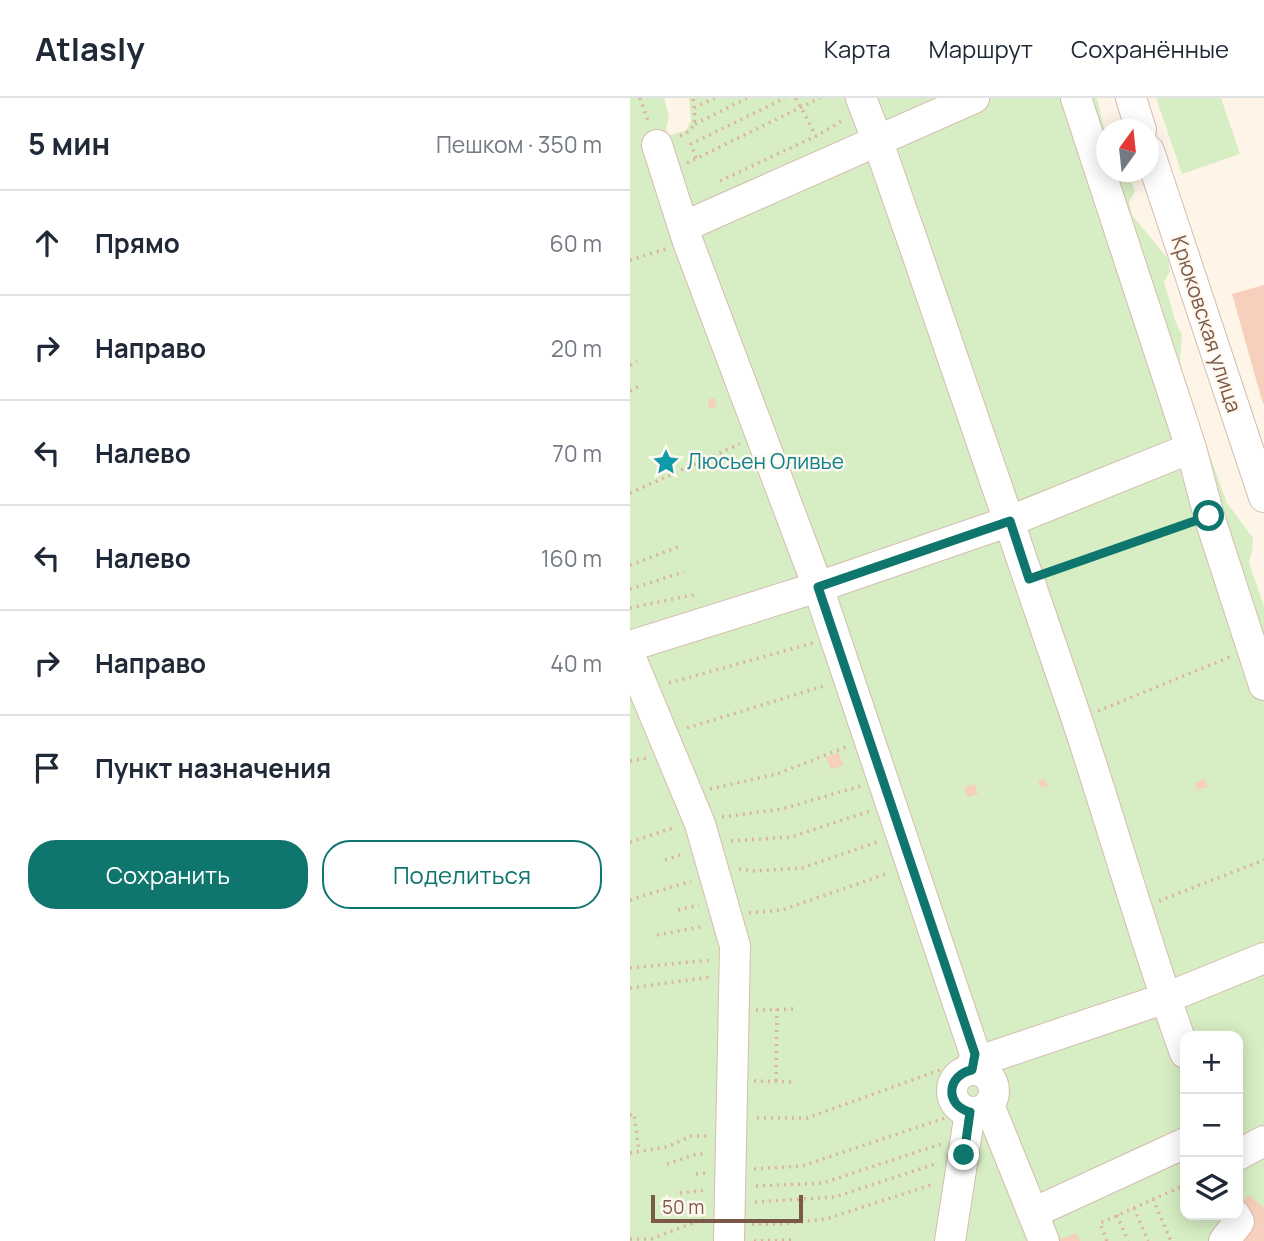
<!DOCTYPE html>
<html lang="ru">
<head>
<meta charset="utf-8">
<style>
	:root { --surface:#fff; --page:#f2f2f3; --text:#1f2937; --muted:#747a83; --line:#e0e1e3; --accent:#0f766e }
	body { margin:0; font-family:Manrope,sans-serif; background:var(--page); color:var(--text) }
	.controls { position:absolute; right:21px; bottom:21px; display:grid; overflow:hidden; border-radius:14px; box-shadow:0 4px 18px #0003 }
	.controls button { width:63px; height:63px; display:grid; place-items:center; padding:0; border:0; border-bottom:2px solid var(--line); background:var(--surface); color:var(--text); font:35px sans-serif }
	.compass { position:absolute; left:466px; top:21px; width:63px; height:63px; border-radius:50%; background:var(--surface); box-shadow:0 4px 18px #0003; rotate:15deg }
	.scale { position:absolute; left:21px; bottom:18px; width:152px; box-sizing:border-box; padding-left:7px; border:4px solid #7b5848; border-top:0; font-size:19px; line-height:24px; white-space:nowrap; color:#7b5848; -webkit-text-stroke:5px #fff8ef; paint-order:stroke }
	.stop { position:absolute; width:21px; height:21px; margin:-16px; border:5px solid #0f766e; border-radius:50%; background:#fff }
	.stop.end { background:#0f766e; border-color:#fff; box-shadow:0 2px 7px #0008 }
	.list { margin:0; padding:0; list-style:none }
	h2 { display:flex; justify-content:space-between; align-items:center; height:91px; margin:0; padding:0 28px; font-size:30px }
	h2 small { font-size:23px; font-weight:400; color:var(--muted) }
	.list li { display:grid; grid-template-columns:46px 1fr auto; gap:21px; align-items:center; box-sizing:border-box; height:105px; padding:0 28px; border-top:2px solid var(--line) }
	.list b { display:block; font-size:26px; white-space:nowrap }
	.list em { font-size:23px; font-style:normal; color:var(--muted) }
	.actions { display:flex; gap:14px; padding:21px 28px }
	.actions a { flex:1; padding:16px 0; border:2px solid var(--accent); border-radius:28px; text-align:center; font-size:24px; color:var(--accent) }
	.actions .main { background:var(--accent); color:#fff }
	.icon { flex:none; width:38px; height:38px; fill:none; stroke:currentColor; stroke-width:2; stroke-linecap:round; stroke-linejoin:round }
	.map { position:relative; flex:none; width:634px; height:1143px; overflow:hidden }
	header { display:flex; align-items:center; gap:42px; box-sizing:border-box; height:98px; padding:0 35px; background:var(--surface); border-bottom:2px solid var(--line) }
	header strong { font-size:33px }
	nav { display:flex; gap:38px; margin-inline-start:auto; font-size:24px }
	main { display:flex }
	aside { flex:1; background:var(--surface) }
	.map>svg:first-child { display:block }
</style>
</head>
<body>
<header>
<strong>Atlasly</strong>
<nav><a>Карта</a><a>Маршрут</a><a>Сохранённые</a></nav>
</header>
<main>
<aside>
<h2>5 мин<small>Пешком · 350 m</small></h2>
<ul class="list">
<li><svg class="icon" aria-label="ahead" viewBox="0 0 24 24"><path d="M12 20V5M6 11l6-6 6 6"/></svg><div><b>Прямо</b></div><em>60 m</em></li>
<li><svg class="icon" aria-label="right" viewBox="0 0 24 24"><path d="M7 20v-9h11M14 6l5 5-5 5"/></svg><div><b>Направо</b></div><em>20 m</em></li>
<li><svg class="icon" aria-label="left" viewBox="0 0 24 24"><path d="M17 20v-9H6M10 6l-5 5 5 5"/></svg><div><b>Налево</b></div><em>70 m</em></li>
<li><svg class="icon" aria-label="left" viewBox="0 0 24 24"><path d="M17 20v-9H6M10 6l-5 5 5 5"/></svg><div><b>Налево</b></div><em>160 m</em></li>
<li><svg class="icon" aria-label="right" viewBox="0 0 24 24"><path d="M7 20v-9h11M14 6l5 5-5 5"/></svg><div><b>Направо</b></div><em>40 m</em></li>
<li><svg class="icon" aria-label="arrive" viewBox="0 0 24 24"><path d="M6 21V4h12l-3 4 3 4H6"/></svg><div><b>Пункт назначения</b></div></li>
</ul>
<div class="actions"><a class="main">Сохранить</a><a>Поделиться</a></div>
</aside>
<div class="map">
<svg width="634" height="1143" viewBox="0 0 634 1143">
	<rect width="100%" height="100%" fill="#fef4e7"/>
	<!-- green -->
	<path fill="#d7eec4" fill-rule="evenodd" d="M0,0H34L39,18L36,31L38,38L56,32L61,23L59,0H467L476,38L477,74H497L505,93L499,104L502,117L538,161L540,173L534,184L546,225L552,237L550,263L555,285L573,339L597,405L623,440L622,453L619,465L634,508V1143H0ZM555,938H608V1117H555Z
		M526,0H591L610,56L552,76Z"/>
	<!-- building -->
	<path fill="#f6d0bc" d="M634,187V305L633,306L602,196Z
		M85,300L87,309L79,310L78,301Z
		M209,655L213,667L201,672L196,659Z
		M415,681L418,688L411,690L408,683Z
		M575,681L578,689L567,692L565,685Z
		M345,686L348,696L338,699L334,690Z
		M619,1097L634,1110V1143H603L608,1110Z
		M446,1135L450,1143H425Z"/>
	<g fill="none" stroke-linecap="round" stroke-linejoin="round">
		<defs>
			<path id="minor" d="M231,0L248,44C315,235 381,426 446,619C483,730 515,844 555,955
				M446,0L561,350L579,418L634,587
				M501,0L511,32
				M27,47L58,144L188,489L345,956L342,972
				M519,53L634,399
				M53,129L344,0
				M0,548L188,489L380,423L561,350
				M0,558L70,726L105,848L99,1143
				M322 993a21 21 0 1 1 42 0a21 21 0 1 1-42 0Z
				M354,975L361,959L536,900L634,860
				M359,1007L414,1143
				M608,1057L634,1043
				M403,1115L555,1045
				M320,1143L340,1014
				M594,1143L609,1124L605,1117"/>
		</defs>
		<!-- minor casing -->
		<use href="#minor" stroke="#d4bdae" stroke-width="32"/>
		<!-- path -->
		<path stroke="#dcb39f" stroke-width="3.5" stroke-dasharray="2 5" stroke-linecap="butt" d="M10,0L19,26
			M166,0L186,38
			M64,10L85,0
			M65,26L117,0
			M50,38C70,30 64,18 63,0
			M66,60L61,46L155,0
			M57,65L190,0
			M90,83L186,38L215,21
			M0,162L36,151
			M0,267L7,263
			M0,293L9,288
			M0,395L110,346
			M0,467L48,449
			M421,473L556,426
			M0,491L54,474
			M0,510L67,496
			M39,585L183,545
			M468,613L600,559
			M57,630L197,587
			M0,663L18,660
			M80,691L147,676L216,649
			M92,719L152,711L231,688
			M101,743L161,739L240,713
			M0,744L46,729
			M35,762L53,756
			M109,771L125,773L172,770L247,744
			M0,802L61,783
			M529,803L634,762
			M48,812L69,807
			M119,815L152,812L259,775
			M27,837L75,828
			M0,870L81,862
			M0,890L81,879
			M126,912L164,911
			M124,983L165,984
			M146,983L147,911
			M0,1017L4,1016L9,1053
			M127,1020H177L310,972L317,980
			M0,1055L37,1049L61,1038H76
			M37,1066L67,1056H75
			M124,1071L172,1068L315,1020
			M66,1076L78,1075
			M126,1088L193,1085L311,1046
			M50,1095L76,1092
			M523,1101L541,1143
			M125,1104L205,1099L308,1065
			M504,1110L518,1143
			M487,1117L498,1143
			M122,1126H152L196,1121L304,1086
			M0,1141H21L74,1121
			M124,1143L161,1142
			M477,1143L470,1125L555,1087"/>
		<!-- minor -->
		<use href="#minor" stroke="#fff" stroke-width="30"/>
	</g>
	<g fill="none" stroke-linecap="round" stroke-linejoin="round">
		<!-- route -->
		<path stroke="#0f766e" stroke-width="9" d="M334,1057L340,1014C314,1007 317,977 342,972L345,956L188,489L380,423L399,481L579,418"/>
	</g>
	<!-- icons -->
	<defs>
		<symbol id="sight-bare" viewBox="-9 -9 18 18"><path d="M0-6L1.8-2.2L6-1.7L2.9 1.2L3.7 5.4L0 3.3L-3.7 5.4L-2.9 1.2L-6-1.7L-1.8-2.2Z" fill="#0f9aa8" stroke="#fff8ef" stroke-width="2.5" paint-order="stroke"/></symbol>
	</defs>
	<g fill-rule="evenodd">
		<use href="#sight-bare" x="17" y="345" width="38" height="38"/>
	</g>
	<g text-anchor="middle" stroke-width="5" stroke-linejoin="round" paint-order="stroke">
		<!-- street labels -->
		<g font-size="21" fill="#7b5848" stroke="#fff8ef">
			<text transform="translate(576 226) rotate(72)" y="7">Крюковская улица</text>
		</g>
		<!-- culture labels -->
		<g font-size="21" fill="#0d838f" stroke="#fff8ef" text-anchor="start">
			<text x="57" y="371">Люсьен Оливье</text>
		</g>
	</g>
</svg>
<div class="controls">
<button>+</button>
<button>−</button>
<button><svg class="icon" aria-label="layers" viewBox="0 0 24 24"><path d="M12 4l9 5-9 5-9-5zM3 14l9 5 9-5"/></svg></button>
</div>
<svg class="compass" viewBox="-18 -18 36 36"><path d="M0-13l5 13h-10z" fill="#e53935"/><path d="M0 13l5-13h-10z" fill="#747a83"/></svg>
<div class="scale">50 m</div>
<div class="stop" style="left:579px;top:418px"></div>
<div class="stop end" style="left:334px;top:1057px"></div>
</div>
</main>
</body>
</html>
